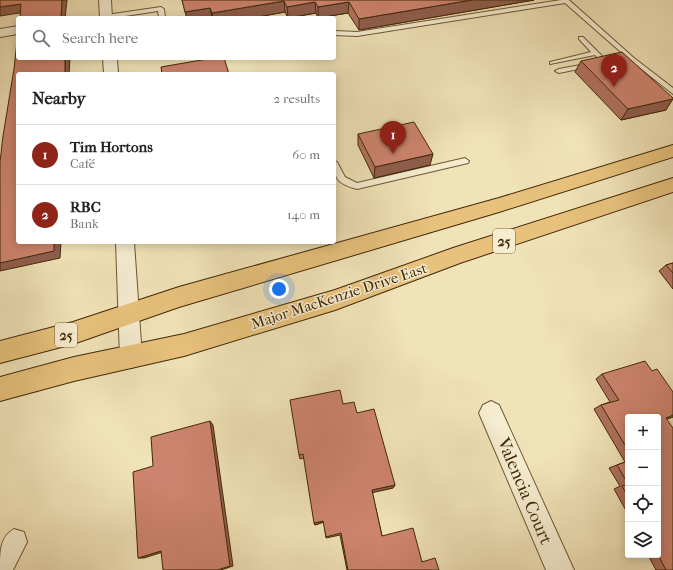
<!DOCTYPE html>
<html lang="en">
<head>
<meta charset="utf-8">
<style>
	:root { --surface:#fff; --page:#f2f2f2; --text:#222; --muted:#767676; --line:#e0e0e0; --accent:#8f2418 }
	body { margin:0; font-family:"IM FELL French Canon",serif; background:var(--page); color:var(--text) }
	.controls { position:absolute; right:12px; bottom:12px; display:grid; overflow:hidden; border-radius:4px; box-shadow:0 2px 10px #0003 }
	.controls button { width:36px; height:36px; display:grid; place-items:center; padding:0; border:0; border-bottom:1px solid var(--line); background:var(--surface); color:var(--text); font:20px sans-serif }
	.you { position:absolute; left:279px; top:289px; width:14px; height:14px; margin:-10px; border:3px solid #fff; border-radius:50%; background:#1a73e8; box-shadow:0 0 0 6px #1a73e833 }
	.badge { display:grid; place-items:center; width:26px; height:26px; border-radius:50%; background:var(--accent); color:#fff; font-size:13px; font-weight:700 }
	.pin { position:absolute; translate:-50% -33px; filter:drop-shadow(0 1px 2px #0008) }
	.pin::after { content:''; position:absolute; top:21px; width:14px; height:12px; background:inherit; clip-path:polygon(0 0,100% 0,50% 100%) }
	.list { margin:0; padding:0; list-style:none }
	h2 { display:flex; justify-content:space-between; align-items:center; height:52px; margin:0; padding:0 16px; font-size:17px }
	h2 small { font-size:13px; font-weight:400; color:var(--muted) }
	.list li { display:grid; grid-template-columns:26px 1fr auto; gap:12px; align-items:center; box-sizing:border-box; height:60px; padding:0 16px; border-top:1px solid var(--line) }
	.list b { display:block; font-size:15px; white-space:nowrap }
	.list p { margin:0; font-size:13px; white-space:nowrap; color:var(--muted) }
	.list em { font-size:13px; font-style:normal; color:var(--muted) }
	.icon { flex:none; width:22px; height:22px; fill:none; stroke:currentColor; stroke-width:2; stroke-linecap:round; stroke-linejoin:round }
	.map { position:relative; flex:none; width:673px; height:570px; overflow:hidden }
	.search { position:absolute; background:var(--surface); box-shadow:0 2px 10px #0003; left:16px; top:16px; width:320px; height:44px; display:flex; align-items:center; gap:10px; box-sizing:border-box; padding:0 14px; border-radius:4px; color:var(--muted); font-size:15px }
	.panel { position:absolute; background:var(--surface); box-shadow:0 2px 10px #0003; left:16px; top:72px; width:320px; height:172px; border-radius:4px }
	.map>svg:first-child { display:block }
</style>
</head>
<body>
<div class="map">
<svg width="673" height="570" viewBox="0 0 673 570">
	<rect width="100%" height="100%" fill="#f1e3b8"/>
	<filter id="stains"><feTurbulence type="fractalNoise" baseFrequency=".005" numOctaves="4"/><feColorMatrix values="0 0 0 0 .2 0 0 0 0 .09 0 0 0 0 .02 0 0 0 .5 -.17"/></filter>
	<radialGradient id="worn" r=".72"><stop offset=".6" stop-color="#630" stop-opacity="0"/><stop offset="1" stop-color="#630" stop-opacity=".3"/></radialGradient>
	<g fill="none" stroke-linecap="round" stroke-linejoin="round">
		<defs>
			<path id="service" d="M561,0H569L634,58L673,88V94L630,60L565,3L357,36L334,35V31L357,32Z
				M161,7L164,9L165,18H159L158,11L112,18L103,17L106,15Z
				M579,37H583L602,56V58H598L595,55L550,64V62L591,52L579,39Z
				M591,63L593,64V66L559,73L555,71L559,69Z
				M465,158L469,161L468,163L357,189C339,184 334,180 334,161L337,162L345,177L357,183Z"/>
			<path id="minor" d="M99,0H111L112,18H100Z
				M18,26V34L0,37V29Z
				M103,58H117L118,74H104Z
				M116,242H134L142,358L139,365L131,368L123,365L120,358Z
				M491,401L499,405L574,570H546L479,413L483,405Z
				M14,529L24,532L27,542L13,570H0C0,551 0,537 14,529Z"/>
			<path id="primary" d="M673,145V157L499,212L179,307L73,344L0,363V341L73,322L179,287L499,198Z
				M673,178V192L460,263L335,310L184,356L74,381L0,401V377L74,357L184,334L335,290L453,248Z"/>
		</defs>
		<!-- service casing -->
		<use href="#service" stroke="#6c5832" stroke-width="2"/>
		<!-- minor casing -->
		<use href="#minor" stroke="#6c5832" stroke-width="2"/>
		<!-- primary casing -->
		<use href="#primary" stroke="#402906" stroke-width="2"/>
		<!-- service -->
		<use href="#service" fill="#f6edd1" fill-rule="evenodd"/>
		<!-- minor -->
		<use href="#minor" fill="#f6edd1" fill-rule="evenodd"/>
		<!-- primary -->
		<use href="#primary" fill="#e8c27c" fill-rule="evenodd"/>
	</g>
	<!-- wall -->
	<path fill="#b1725f" stroke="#402906" d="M182,0H534L359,30L348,13L318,18L316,13L288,18L285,12L252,18H187Z
		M581,61L666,110L621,120L575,72Z
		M358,134L430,165L374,178L358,145Z
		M673,263V289L659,271L666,265Z
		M602,374L673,417L667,419L673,570H656L648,555H658L628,417V514L614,489L620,486L609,468L625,462L594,409L601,405L610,402L596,379Z
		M343,404L357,413L395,485L393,488L372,492L382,536L422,561L439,570H347L340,535L326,538L324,522L315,525L304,458L300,459L299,455Z"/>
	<!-- shaded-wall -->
	<path fill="#905d4e" stroke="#402906" d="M62,0H67L65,18H61Z
		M472,0H534L359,30V19Z
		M284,1L285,12L252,18H213L212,13Z
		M315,2L316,13L288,18L287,7Z
		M349,2L348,13L318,18V7Z
		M21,4L26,12L0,16V7Z
		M210,8L212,18H187L185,12Z
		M65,58H70L69,74H65Z
		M673,99L666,110L621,120L628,109Z
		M433,154L430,165L374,178L375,167Z
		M54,242H61L60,258L0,271V263Z
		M673,415V417L658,422L666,418Z
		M210,421L213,425L233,566L221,570H217Z
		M395,485L393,488L371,493L372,490Z
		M323,521L324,522L315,525L314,523Z
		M161,551H166L144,558H138Z"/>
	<!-- building -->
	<path fill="#ce856f" stroke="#402906" d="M0,0H62L61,18H20L21,4L0,7Z
		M182,0H472L359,19L349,2L318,7L315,2L287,7L284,1L212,13L210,8L185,12Z
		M18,32V58H65V74H18V242H54V251L0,263V162L3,136L14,69Z
		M622,52L673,98V99L628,109L581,61Z
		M213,58H224L229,74H162L161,67Z
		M414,122L433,154L375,167L358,134Z
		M673,263V273L666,265Z
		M645,361L652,371L657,369L673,392V415L666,418L673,428V570H666L658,555V417H628V450L601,405L619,400L602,374Z
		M340,390L343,404L354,402L357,413L374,409L395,485L372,490L382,536L413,528L422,562L435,558L439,570H348L341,533L326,537L323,521L314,523L303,454L299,455L290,400Z
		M210,421L230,566L217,570H163L161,551L138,558L133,472L153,466L151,437Z
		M628,461V497L622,486L628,484L617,465Z"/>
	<g text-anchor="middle" stroke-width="3" stroke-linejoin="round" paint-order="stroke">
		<!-- shield labels -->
		<g fill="#f6edd1" stroke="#776443" stroke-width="1">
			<rect x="493" y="229" width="22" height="24" rx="3"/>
			<rect x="55" y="323" width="22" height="24" rx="3"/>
		</g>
		<g font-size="14" font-weight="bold" fill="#402906">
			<text x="504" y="246">25</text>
			<text x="66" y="340">25</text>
		</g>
		<!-- street labels -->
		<g font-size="15" fill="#402906" stroke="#f6edd1">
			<text transform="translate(339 296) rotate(-18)" y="5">Major MacKenzie Drive East</text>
		</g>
		<!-- near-street labels -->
		<g font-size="18" fill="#402906" stroke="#f6edd1">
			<text transform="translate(525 491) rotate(67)" y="6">Valencia Court</text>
		</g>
	</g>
	<rect width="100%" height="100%" filter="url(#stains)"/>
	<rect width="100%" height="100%" fill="url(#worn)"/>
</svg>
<div class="controls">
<button>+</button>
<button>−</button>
<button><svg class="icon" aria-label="locate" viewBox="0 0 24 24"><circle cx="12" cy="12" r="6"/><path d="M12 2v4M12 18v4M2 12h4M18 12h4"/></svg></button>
<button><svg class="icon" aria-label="layers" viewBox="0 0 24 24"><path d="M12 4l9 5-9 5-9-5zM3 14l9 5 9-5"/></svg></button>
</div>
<div class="you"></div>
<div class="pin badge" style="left:393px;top:154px">1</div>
<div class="pin badge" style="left:614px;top:87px">2</div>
<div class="search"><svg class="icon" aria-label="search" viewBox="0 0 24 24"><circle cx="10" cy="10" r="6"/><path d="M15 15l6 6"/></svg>Search here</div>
<section class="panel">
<h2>Nearby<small>2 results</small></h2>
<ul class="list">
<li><span class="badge">1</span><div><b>Tim Hortons</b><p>Café</p></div><em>60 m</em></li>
<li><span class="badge">2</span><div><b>RBC</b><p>Bank</p></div><em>140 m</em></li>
</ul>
</section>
</div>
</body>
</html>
